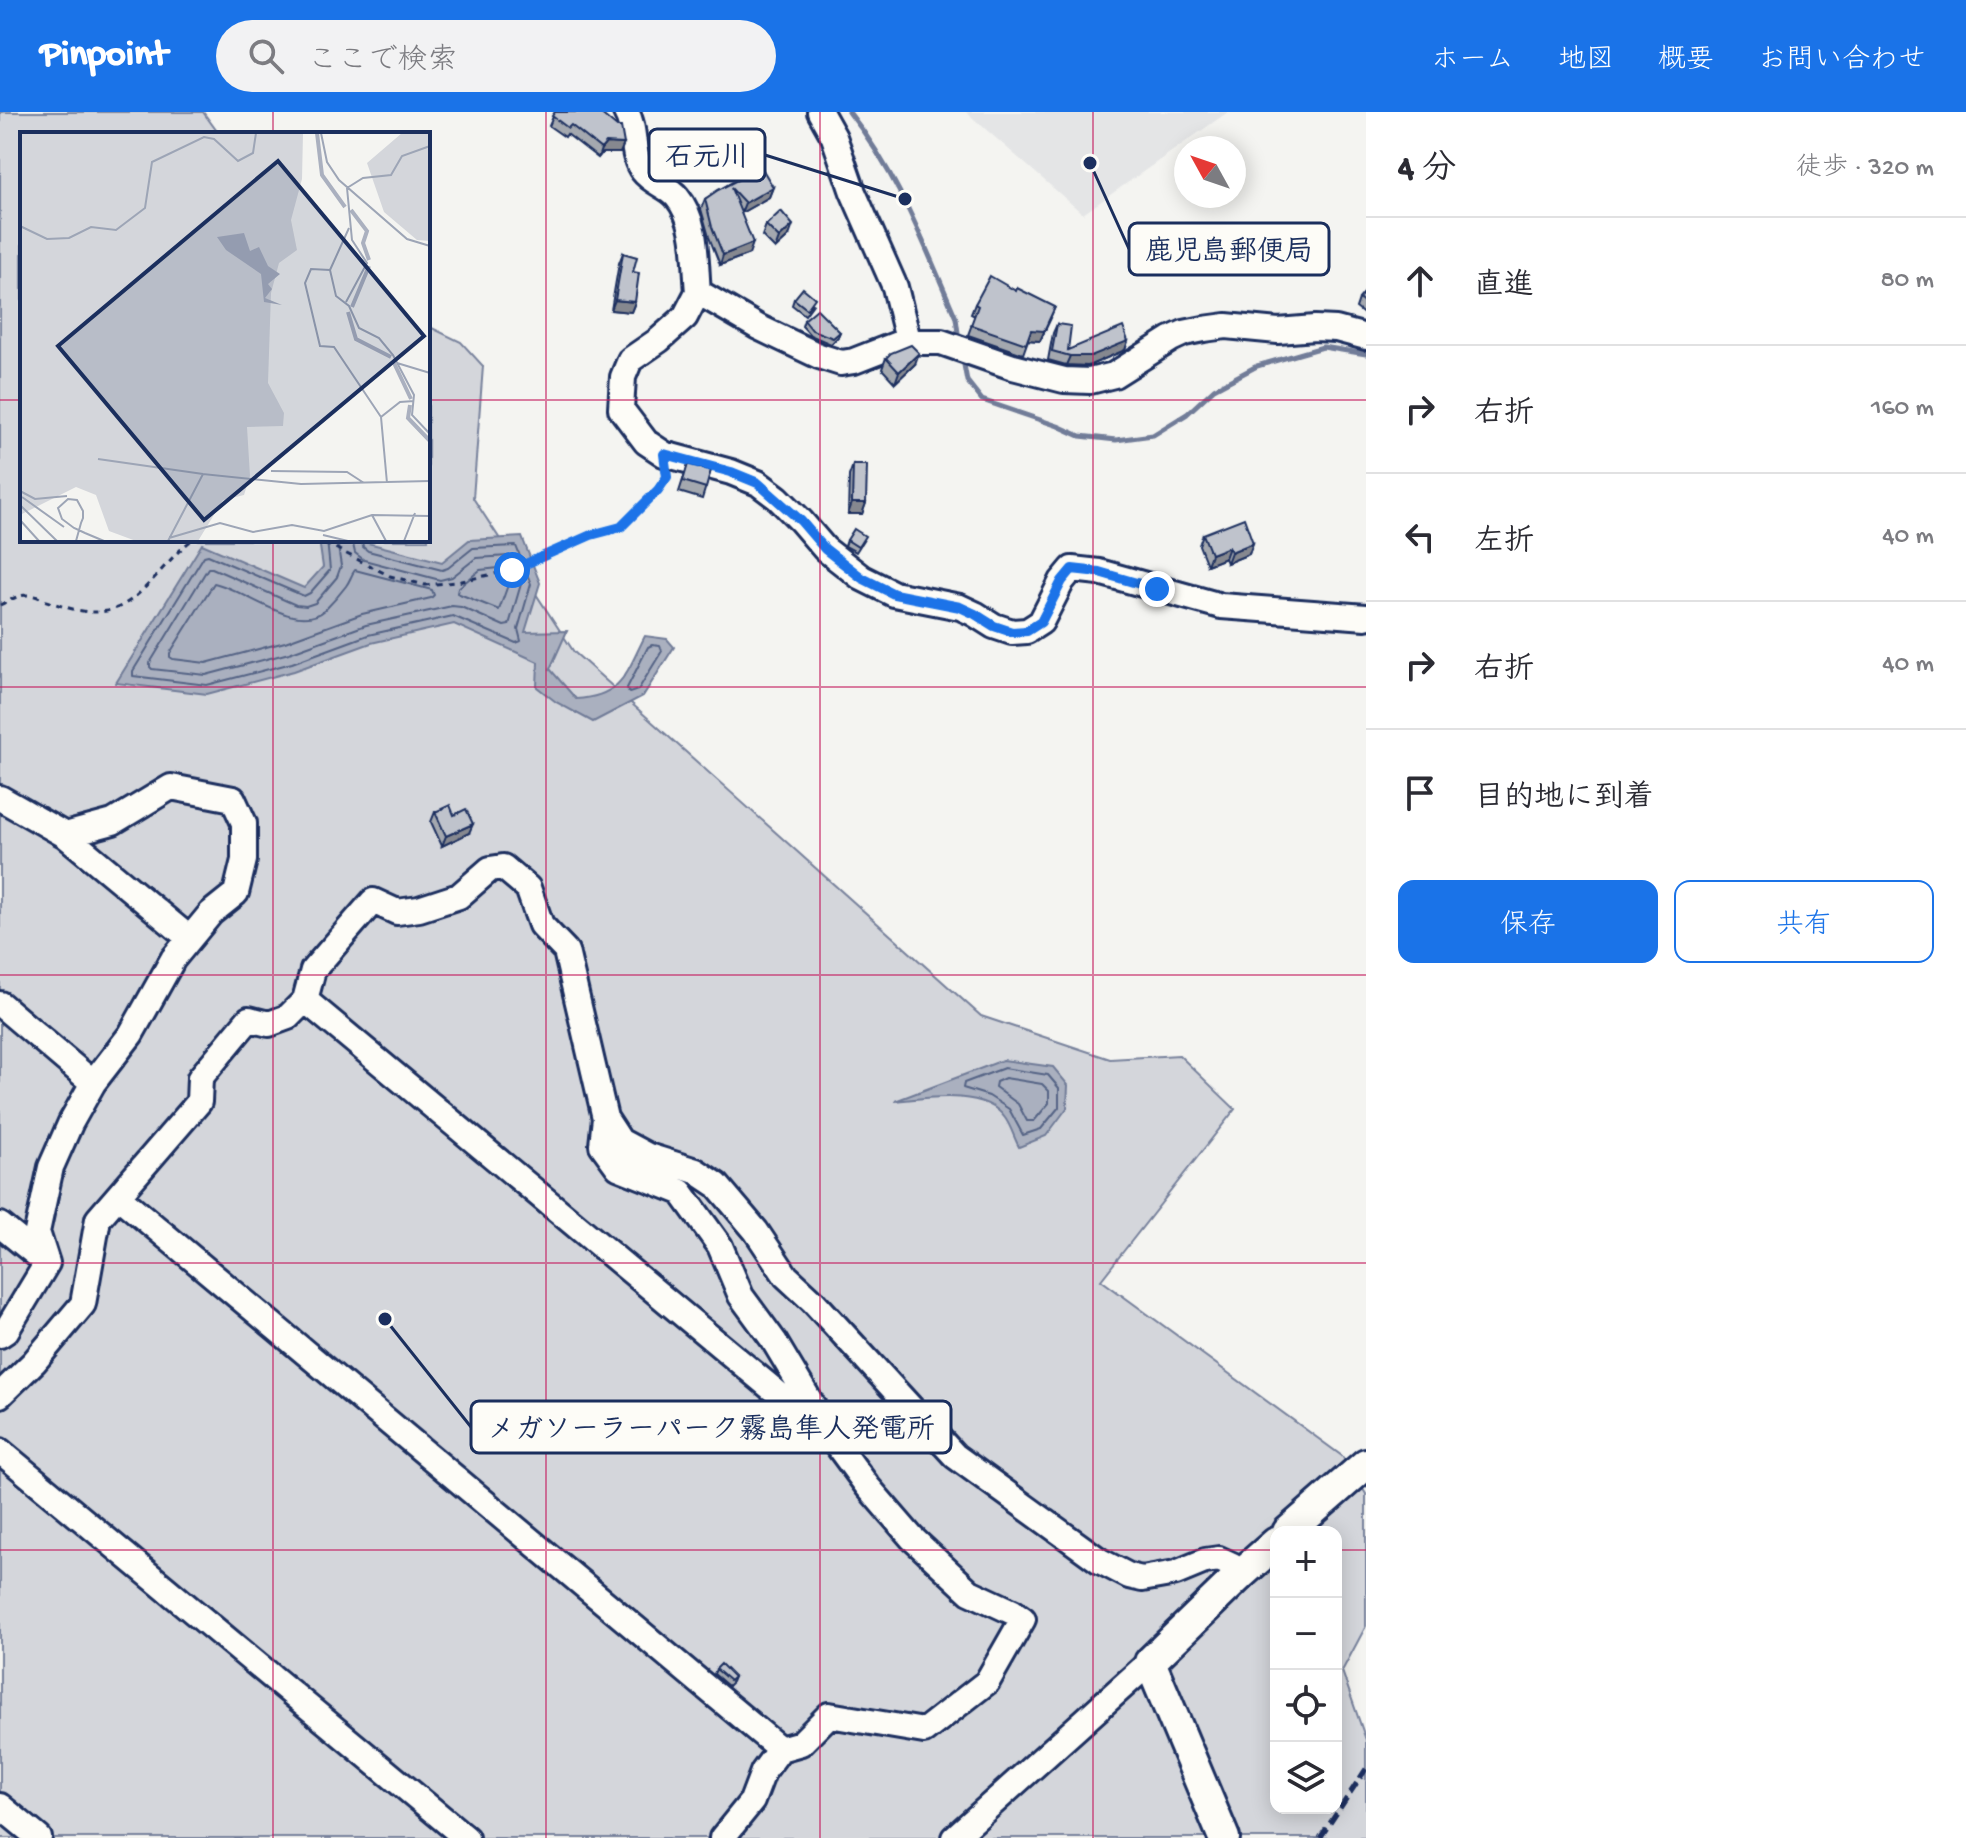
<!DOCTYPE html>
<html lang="ja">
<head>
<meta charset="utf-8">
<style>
	:root { --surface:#fff; --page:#f2f2f3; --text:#2b2b33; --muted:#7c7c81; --line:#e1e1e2; --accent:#1a73e8 }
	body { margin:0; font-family:"Gochi Hand","Klee One",sans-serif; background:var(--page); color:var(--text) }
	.controls { position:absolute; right:24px; bottom:24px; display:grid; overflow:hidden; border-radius:16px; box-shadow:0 4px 20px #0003 }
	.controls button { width:72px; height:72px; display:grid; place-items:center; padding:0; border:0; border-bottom:2px solid var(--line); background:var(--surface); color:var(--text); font:40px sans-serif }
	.compass { position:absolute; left:1174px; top:24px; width:72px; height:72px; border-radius:50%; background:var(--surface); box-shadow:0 4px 20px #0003; rotate:310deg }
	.stop { position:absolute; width:24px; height:24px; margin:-18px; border:6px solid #1a73e8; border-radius:50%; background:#fff }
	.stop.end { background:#1a73e8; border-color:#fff; box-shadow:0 2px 8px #0008 }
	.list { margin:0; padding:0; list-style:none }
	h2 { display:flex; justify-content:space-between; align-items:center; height:104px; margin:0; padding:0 32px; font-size:34px }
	h2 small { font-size:26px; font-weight:400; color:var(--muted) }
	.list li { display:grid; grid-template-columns:52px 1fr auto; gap:24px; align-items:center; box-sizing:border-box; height:128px; padding:0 32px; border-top:2px solid var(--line) }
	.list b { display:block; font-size:30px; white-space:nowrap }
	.list em { font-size:26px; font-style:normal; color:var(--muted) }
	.actions { display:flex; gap:16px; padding:24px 32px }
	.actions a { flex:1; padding:18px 0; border:2px solid var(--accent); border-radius:16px; text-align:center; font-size:28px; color:var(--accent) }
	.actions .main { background:var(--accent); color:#fff }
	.icon { flex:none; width:44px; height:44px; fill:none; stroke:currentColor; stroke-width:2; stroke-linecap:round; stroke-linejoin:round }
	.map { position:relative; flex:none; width:1366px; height:1726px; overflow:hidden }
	header { display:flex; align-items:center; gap:48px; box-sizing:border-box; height:112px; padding:0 40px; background:var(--accent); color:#fff }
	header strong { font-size:38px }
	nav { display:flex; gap:44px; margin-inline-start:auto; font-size:28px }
	.search { width:560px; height:72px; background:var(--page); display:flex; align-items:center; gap:20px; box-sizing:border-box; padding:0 28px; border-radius:44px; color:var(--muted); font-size:30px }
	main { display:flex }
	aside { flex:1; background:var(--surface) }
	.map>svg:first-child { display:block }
</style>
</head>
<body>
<header>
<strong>Pinpoint</strong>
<div class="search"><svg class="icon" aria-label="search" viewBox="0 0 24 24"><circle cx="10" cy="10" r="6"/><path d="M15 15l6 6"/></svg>ここで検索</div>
<nav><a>ホーム</a><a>地図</a><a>概要</a><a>お問い合わせ</a></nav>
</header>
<main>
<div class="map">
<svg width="1366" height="1726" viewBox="0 0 1366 1726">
	<rect width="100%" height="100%" fill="#f4f4f1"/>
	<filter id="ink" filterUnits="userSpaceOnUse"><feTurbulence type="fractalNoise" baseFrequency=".0125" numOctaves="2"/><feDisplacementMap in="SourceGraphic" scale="16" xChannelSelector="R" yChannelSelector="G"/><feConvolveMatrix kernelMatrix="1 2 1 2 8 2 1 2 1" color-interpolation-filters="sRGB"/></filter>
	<g filter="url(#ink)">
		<!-- built -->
		<path fill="#e4e5e6" d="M966,0H1228L1083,102Z"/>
		<!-- green -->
		<path fill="#d4d6db" stroke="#78829c" stroke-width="2" fill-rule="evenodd" d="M0,0H203L219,22H22V428H428V214L461,230L483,254L473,386L574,540L981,904L1110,947L1179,943L1235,997L1101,1168L1342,1344L1366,1382V1514L1342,1559L1366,1628V1726H0ZM1276,1420H1336V1696H1276Z"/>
		<!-- water -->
		<path fill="#aab0bf" stroke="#717c98" stroke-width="2" d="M522,425L540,471L525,520L567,519L550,557L576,587C623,584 626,561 645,524L667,527L674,535L643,584L593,610L556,590L537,575L538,550L454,512L371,531L294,559L207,582L116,571L202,432L304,476L323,455L319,428H356L442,450L469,428Z
			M1003,948L1053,955L1068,973L1067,996L1046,1024L1019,1035C1014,1026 1011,1014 1005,1006C985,976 925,986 895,989Z"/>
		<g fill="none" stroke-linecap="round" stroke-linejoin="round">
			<!-- shore -->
			<path stroke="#546385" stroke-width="2" d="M327,428L330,458L310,481L304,484L208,443L204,444L133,559V564L207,573L292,551L368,523L453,504L516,531L521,529L518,517L531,472L516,434L473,436L448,456L442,458L368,439L363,435L362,428
				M337,428L341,454L337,465L315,491L306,494L296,493L212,456H208L150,551V555L152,557L206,563L289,541L366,513L452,494L461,495L504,514L509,513L521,472L509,444L476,446L452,465L440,468L364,448L355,441L352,428
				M499,456L503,459L508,473L499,498L457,481L458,476L480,458Z
				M355,458L432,478L434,483L431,486L362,502L285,530L206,551L173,547L170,545V541L214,471C244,477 297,523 325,498C332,491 340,482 346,474C350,469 351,463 355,458Z
				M652,533L660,534L662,539L638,578L629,581L627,576L648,535Z
				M1004,956L1048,963L1059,976V995L1041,1017L1023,1023L1009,997L989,984L963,976L964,971Z
				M1005,966L1042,972L1049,979V991L1034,1009H1027L1018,992L995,975L996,970Z"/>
			<!-- stream -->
			<path stroke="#717c98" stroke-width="5" d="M849,0C899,64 924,132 956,206L958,221
				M964,253L967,269L982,288L1058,314L1080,324L1116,328L1153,323L1187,302L1214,277L1257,254L1323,235L1366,242"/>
			<defs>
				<path id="minor" d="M626,0C637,18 630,42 643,59C652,71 668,74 677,85C698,110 695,149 698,180
					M820,0L834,25L853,80L895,175L908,228
					M1366,225L1336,217L1315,216L1278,219L1226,214L1204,217L1184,221L1171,227L1114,263L1090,269L1064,268L1013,255L941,230H923L908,228L854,249L841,251L819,244L758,215L698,180L685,205L659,228L630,248L623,265L621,297L646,330L664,342L731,360L758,371L778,386L801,409L825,437L862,466L894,482L960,495L975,502L994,514L1012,520L1027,519L1041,510L1062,469L1072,457L1099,460L1221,494L1366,505
					M0,686L65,723L113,710L171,675L233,687L244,711V748L236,781L211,801L173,847L131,922L93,971L71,1010L51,1055L37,1120L47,1151L6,1219L0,1223
					M65,723L189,826
					M305,888L817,1314
					M0,892L93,971
					M605,1006L602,1033L618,1055L681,1080L720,1134L741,1184L774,1229L832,1326L868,1375L912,1426L970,1480L1013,1500L1023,1507L987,1570L924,1619L829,1603L801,1631L780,1637L763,1660L752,1689L722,1726
					M119,1085L780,1637
					M0,1113L47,1151
					M0,1283L34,1250L83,1192L98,1107L199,990L200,966L249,907L269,912L288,905L305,888L313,858L373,789L397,800L419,797L459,784L490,757L503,755L528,776L541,813L566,839L605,1006L620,1029L648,1044L696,1059L717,1073L756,1119L786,1164L813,1189L955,1344L1100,1449L1129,1464L1142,1467L1176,1461L1205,1449L1219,1447L1232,1453L1241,1462
					M0,1339L466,1726
					M0,1694L39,1726
					M954,1726L1150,1550"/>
				<path id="major" d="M1288,1420L1366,1352
					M1224,1726L1150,1550L1241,1462L1276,1431"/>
			</defs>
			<!-- minor casing -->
			<use href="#minor" stroke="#1b2f5e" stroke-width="30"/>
			<!-- major casing -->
			<use href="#major" stroke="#1b2f5e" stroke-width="36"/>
			<!-- path -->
			<path stroke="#1b2f5e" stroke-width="3" stroke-dasharray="6 6" stroke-linecap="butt" d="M313,428L335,436L390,464L425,473L457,470L512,458L591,423L621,415L658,378L667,365V362
				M0,493C9,489 19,482 29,483C35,483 42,487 47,489C70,497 95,506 119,495C148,481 166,447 192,428"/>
			<!-- minor -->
			<use href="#minor" stroke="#fdfcf7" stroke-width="24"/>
			<!-- major -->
			<use href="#major" stroke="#fdfcf7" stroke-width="30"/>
			<!-- rail -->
			<path stroke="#1b2f5e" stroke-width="5" stroke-dasharray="12 6" stroke-linecap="butt" d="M1320,1726L1366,1657"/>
		</g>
		<!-- wall -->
		<path fill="#a4a8af" stroke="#1b2f5e" stroke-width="2" d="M555,0L620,41H602L598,46L567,22L565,25L549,14Z
			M741,57L773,75L769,85L741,101L749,142L720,153L709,125L701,97L705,87L737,67Z
			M766,113L789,124L775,137L762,124Z
			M623,141L633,160L635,190L631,200L611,198L619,151Z
			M1366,179V204L1356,196L1359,187Z
			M794,187L813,192L805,203L792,193Z
			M975,192L1051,206L1040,229L1028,228L1023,242L968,223L975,204L971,202Z
			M804,208L840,220L838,225L831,232L810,223L802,214Z
			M1057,212L1068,238L1128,229L1125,238L1088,254L1066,253L1048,248L1053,221Z
			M886,246L915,252L895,271L882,257Z
			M688,352L711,358L702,387L679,380Z
			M853,353L866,391L862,402H848L849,364Z
			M1203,422L1253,431L1249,442L1227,451L1225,446L1207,453L1199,433Z
			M847,428L863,429L856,440L845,434Z
			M435,700L469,721L442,734L431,710Z
			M716,1557L734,1565L732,1570L728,1574L714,1562Z"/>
		<!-- shaded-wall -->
		<path fill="#86888f" stroke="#1b2f5e" stroke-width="2" d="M606,31L624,32L620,41H602L598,46L601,37Z
			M773,75L769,85L741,101L745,91Z
			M793,113L789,124L775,137L779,126Z
			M753,131L749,142L720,153L723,143Z
			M615,188L635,190L631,200L611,198Z
			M1055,195L1040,229L1027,228L1031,218Z
			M1128,229L1125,238L1088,254L1066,253L1070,244Z
			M919,241L915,252L895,271L899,260Z
			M852,391H866L862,402H848Z
			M1253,431L1249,442L1227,451L1231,440Z
			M1229,435L1225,446L1207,453L1211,442Z
			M473,712L469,721L442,734L446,724Z"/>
		<!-- building -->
		<path fill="#bfc3cc" stroke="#1b2f5e" stroke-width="2" d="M555,0H599L617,15H621L624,32L606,31L601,37L571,13L568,16L552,4Z
			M757,48L773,75L745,91L731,76L753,131L723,143L712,115L705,87L718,78L745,64L741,57Z
			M781,99L793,113L779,126L766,113Z
			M623,141L637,145L633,160L639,161L635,190L615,188Z
			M990,164L1016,179L1017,176L1055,195L1044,219L1031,218L1026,232L971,213L978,194L975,192Z
			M803,176L815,186L807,197L794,187Z
			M1366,179V193L1359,187Z
			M817,197L840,220L833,226L812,218L804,208Z
			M1057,212L1071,214L1068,238L1123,215L1128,229L1091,244H1070L1052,239Z
			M911,233L919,241L899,260L886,246L891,241Z
			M688,352L711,358L706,376L683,369Z
			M853,353H867L866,391H852Z
			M1244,406L1253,431L1231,440L1229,435L1211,442L1203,422Z
			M854,417L865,424L858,435L847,428Z
			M450,693L454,703L466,697L473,712L446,724L435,700Z
			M721,1552L734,1565L730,1569L716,1557Z"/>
	</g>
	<g fill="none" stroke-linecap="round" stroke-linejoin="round" filter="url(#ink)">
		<!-- route -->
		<path stroke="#1a73e8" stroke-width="10" d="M512,458L591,423L621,415L658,378L667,365L664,342L731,360L758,371L801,409L825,437L862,466L894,482L960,495L975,502L994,514L1012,520L1027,519L1041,510L1062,469L1072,457L1099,460L1157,477"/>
	</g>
	<!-- grid -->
	<path fill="none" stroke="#c2185b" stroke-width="2" stroke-opacity="0.55" d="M273,0V22M546,0V1726M820,0V1726M1093,0V1726M0,288H22M428,288H1366M273,428V1726M0,575H1366M0,863H1366M0,1151H1366M0,1438H1276M1336,1438H1366"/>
	<!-- overview -->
	<g transform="translate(20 20)">
		<rect width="410" height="410" fill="#f4f4f1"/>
		<path d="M0,1H283L282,47L271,88L277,118L259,131L251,161L248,251L264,281L263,294L227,295L230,344L224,363L203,368L178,409H116L89,399L76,363L56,355L0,383ZM382,1H410V109L397,108L364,80L347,31Z" fill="#d4d6db"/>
		<path d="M224,101L230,119L239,115L248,134L260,142L248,152L252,157L245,166L262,173L244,170L241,142L206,118L197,105Z" fill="#aab0bf"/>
		<path fill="none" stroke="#aab0bf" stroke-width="4" d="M297,1L302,43L325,75M331,78L347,99L343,111L349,128M332,175L349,134M328,180L336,207L371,225M374,231L391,267M390,273L388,286L410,309"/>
		<path fill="none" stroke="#9da5b6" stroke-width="2" d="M301,1L307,30L319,48L387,107L410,114M327,56L343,46L371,43L382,24L410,14M0,94L27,107L49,106L71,95L96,98L125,76L132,30L184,5L194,7L218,29L233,21L236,1M310,138L329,96M326,170L347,131L332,108L327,56M377,231L410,241M361,285L314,215L300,214L285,151L291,137L310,138L316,164L329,174L339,196L359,206L373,223L394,263L392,283L410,302M78,327L183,342M251,339L327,340L344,351M367,351L361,285L380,270L394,269M0,359L15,367L47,364M2,365L44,395M0,373L37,409M352,383L366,409M0,388L19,409M303,403L328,409M149,406L200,391L233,400L272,393L304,399L352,383L410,384M56,409L61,391L63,386V379L57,368L48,367L38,376L42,387L54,396L65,401L84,409M148,409L183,342L281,352L410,349M384,409L395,381"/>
		<path fill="#1b2f5e" fill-opacity="0.15" stroke="#1b2f5e" stroke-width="4" d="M258,29L404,204L184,388L38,214Z"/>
		<rect width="410" height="410" fill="none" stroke="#1b2f5e" stroke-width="4"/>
	</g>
	<!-- callouts -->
	<path fill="none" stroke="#1b2f5e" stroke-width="3" d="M905 87L765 43M1090 51L1129 137M385 1207L471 1315"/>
	<g fill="#1b2f5e" stroke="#fdfcf7" stroke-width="3">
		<circle cx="905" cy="87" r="8"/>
		<circle cx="1090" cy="51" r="8"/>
		<circle cx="385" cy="1207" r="8"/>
	</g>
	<g fill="#fdfcf7" stroke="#1b2f5e" stroke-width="3">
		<rect x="649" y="17" width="116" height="52" rx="8"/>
		<rect x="1129" y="111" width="200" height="52" rx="8"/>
		<rect x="471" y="1289" width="480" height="52" rx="8"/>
	</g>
	<g font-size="28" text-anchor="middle" font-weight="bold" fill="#1b2f5e">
		<text x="707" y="53">石元川</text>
		<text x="1229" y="147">鹿児島郵便局</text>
		<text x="711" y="1325">メガソーラーパーク霧島隼人発電所</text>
	</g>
</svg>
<div class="controls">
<button>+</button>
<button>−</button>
<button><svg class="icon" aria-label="locate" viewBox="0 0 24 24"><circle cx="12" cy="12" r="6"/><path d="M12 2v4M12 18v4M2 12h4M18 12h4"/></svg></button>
<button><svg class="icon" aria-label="layers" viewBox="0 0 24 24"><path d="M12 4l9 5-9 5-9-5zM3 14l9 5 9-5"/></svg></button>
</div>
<svg class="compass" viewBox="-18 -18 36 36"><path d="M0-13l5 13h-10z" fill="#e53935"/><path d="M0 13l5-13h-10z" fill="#7c7c81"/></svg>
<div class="stop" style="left:512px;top:458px"></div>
<div class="stop end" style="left:1157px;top:477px"></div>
</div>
<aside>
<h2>4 分<small>徒歩 · 320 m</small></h2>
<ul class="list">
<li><svg class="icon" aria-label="ahead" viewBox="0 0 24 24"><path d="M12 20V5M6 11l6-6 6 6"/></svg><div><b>直進</b></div><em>80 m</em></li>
<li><svg class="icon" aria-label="right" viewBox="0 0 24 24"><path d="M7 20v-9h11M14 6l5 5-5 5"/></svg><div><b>右折</b></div><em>160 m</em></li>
<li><svg class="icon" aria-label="left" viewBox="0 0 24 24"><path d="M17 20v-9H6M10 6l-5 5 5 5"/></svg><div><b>左折</b></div><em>40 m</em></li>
<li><svg class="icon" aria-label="right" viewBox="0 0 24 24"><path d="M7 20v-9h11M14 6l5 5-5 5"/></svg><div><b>右折</b></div><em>40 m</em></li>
<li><svg class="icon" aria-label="arrive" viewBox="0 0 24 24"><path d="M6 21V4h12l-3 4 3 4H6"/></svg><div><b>目的地に到着</b></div></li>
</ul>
<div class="actions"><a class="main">保存</a><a>共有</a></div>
</aside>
</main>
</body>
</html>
